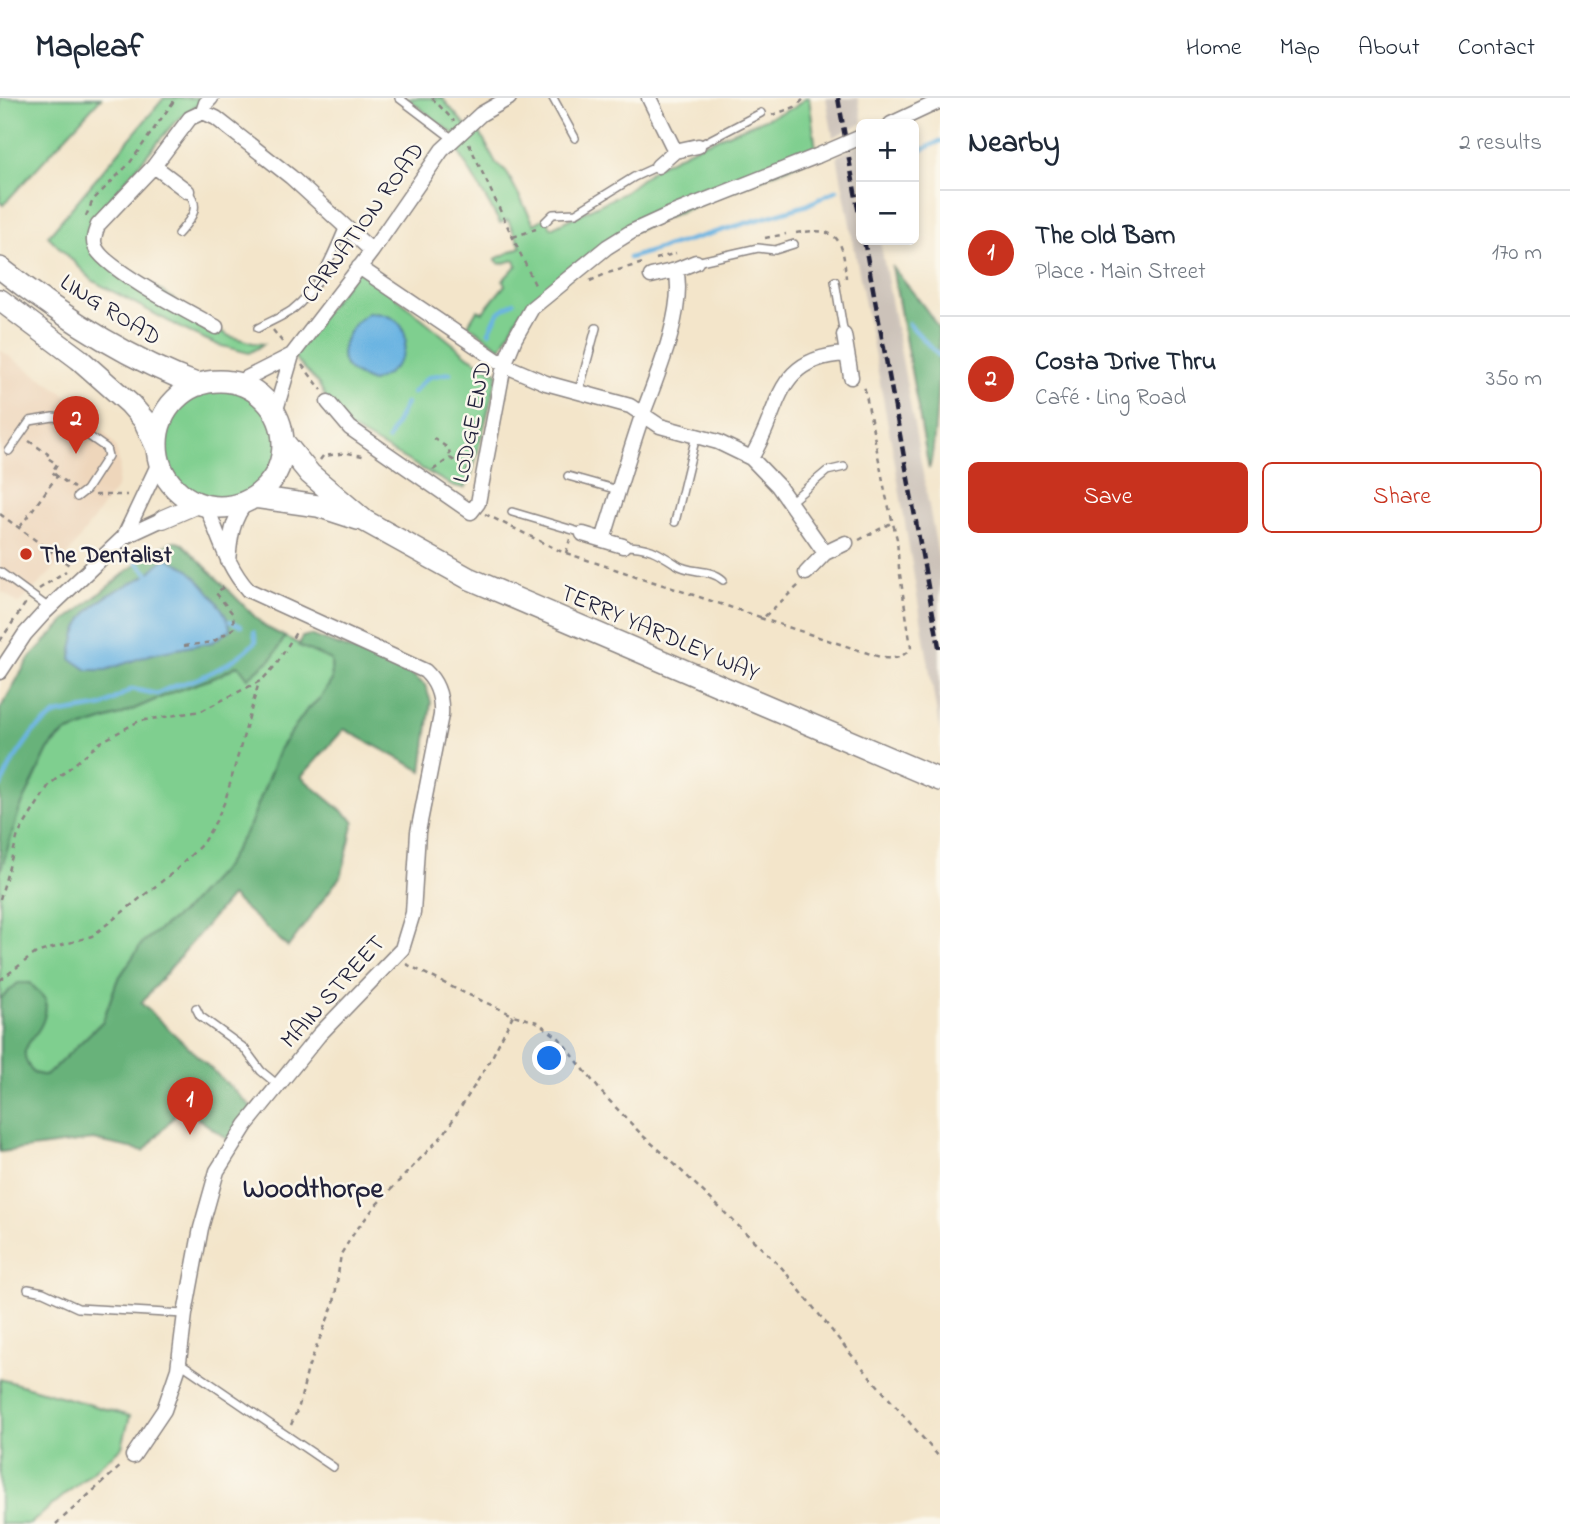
<!DOCTYPE html>
<html lang="en">
<head>
<meta charset="utf-8">
<style>
	:root { --surface:#fff; --page:#f2f2f3; --text:#1f2937; --muted:#747a83; --line:#e0e1e3; --accent:#c8321e }
	body { margin:0; font-family:"Indie Flower",sans-serif; background:var(--page); color:var(--text) }
	.controls { position:absolute; right:21px; top:21px; display:grid; overflow:hidden; border-radius:10px; box-shadow:0 4px 10px #0003 }
	.controls button { width:63px; height:63px; display:grid; place-items:center; padding:0; border:0; border-bottom:2px solid var(--line); background:var(--surface); color:var(--text); font:35px sans-serif }
	.you { position:absolute; left:550px; top:961px; width:24px; height:24px; margin:-18px; border:5px solid #fff; border-radius:50%; background:#1a73e8; box-shadow:0 0 0 10px #1a73e833 }
	.badge { display:grid; place-items:center; width:46px; height:46px; border-radius:50%; background:var(--accent); color:#fff; font-size:23px; font-weight:700 }
	.pin { position:absolute; translate:-50% -58px; filter:drop-shadow(0 2px 4px #0008) }
	.pin::after { content:''; position:absolute; top:37px; width:24px; height:21px; background:inherit; clip-path:polygon(0 0,100% 0,50% 100%) }
	.list { margin:0; padding:0; list-style:none }
	h2 { display:flex; justify-content:space-between; align-items:center; height:91px; margin:0; padding:0 28px; font-size:30px }
	h2 small { font-size:23px; font-weight:400; color:var(--muted) }
	.list li { display:grid; grid-template-columns:46px 1fr auto; gap:21px; align-items:center; box-sizing:border-box; height:126px; padding:0 28px; border-top:2px solid var(--line) }
	.list b { display:block; font-size:26px; white-space:nowrap }
	.list p { margin:0; font-size:23px; white-space:nowrap; color:var(--muted) }
	.list em { font-size:23px; font-style:normal; color:var(--muted) }
	.actions { display:flex; gap:14px; padding:21px 28px }
	.actions a { flex:1; padding:16px 0; border:2px solid var(--accent); border-radius:10px; text-align:center; font-size:24px; color:var(--accent) }
	.actions .main { background:var(--accent); color:#fff }
	.map { position:relative; flex:none; width:940px; height:1426px; overflow:hidden }
	header { display:flex; align-items:center; gap:42px; box-sizing:border-box; height:98px; padding:0 35px; background:var(--surface); border-bottom:2px solid var(--line) }
	header strong { font-size:33px }
	nav { display:flex; gap:38px; margin-inline-start:auto; font-size:24px }
	main { display:flex }
	aside { flex:1; background:var(--surface) }
	.map>svg:first-child { display:block }
</style>
</head>
<body>
<header>
<strong>Mapleaf</strong>
<nav><a>Home</a><a>Map</a><a>About</a><a>Contact</a></nav>
</header>
<main>
<div class="map">
<svg width="940" height="1426" viewBox="0 0 940 1426">
	<rect width="100%" height="100%" fill="#fbf7ec"/>
	<filter id="ink" filterUnits="userSpaceOnUse"><feTurbulence type="fractalNoise" baseFrequency=".0143" numOctaves="2"/><feDisplacementMap in="SourceGraphic" scale="14" xChannelSelector="R" yChannelSelector="G"/><feConvolveMatrix kernelMatrix="1 2 1 2 8 2 1 2 1" color-interpolation-filters="sRGB"/></filter>
	<filter id="wash" filterUnits="userSpaceOnUse"><feTurbulence type="fractalNoise" baseFrequency=".00686" numOctaves="4" result="noise"/><feDisplacementMap in="SourceGraphic" scale="28" xChannelSelector="R" yChannelSelector="G"/><feGaussianBlur stdDeviation="1.57" result="paint"/><feColorMatrix in="noise" values="0 0 0 0 0 0 0 0 0 0 0 0 0 0 0 0 0 1.4 0 .05"/><feComposite in="paint" operator="in"/></filter>
	<g filter="url(#wash)">
		<rect width="100%" height="100%" fill="#f3e5ca"/>
		<!-- built -->
		<path fill="#eed6bb" d="M0,252L69,299L103,332L115,348L120,367L117,389L66,459L19,506L0,492Z"/>
		<!-- industrial -->
		<path fill="#ccc2b9" d="M826,0H858L863,25L833,39Z
			M861,46V142H880L940,468V635L893,353L837,58Z"/>
		<!-- green -->
		<path fill="#7fcf8f" stroke="#507865" stroke-width="2" d="M0,0H101L3,107L0,104Z
			M164,0H211L203,14L195,8L173,26L105,107L95,149L229,238L253,245L264,246L249,255L218,247L187,233L93,183L48,138Z
			M407,0H442L466,28L478,31L496,65L506,73L534,126L546,119L551,130L622,96L658,68L698,48L795,9L805,0H809L817,58L631,134L520,215L501,250L468,227L477,212L483,214L505,187L503,182L517,167L515,162L500,166L495,161L521,149L508,122L500,125L457,51L462,34L456,38Z
			M359,169L469,259L498,275L471,379L464,390L451,387L350,330L328,304L318,285L292,257Z
			M157 346a63 63 0 1 1 126 0a63 63 0 1 1-126 0Z
			M285,539L331,562L332,582L321,599L306,613L280,650L250,727L225,768L186,811L143,844L117,883L103,923L46,978L33,975L24,962L31,885H19L0,901V774L19,713L48,652L65,635L120,617L171,595L216,579L239,567L248,580L272,560Z
			M0,1281L130,1318L122,1349L30,1426H0Z"/>
		<!-- forest -->
		<path fill="#67b27a" stroke="#446a5a" stroke-width="2" d="M892,168C907,188 926,208 938,230C940,247 936,350 929,371Z
			M173,443L183,446L264,528L285,539L272,560L248,580L238,567L216,579L171,595L120,617L65,635L56,642L48,652L19,713L0,775V611L30,559L65,523L145,459Z
			M310,537L406,572L425,587L431,604L422,673L344,631L301,679L354,723L342,776L288,849L231,798L141,905L254,1011L230,1043L182,1009L144,1053L93,1042L0,1054V901L18,885H30L46,902C46,908 46,914 44,920C37,945 12,946 33,975L46,978L103,923L117,883L143,844L186,811L225,768L250,727L280,650L306,613L321,599L332,582L331,562L299,548L302,539Z"/>
		<!-- water -->
		<path fill="#6ab4e2" stroke="#466b8e" stroke-width="2" d="M368,215C421,214 414,269 372,284C348,275 335,266 346,240C351,229 358,221 368,215Z
			M167,460C172,463 179,465 183,468C198,478 230,515 230,532L213,544L152,556L106,572H87L71,561C74,526 86,509 117,492C127,487 138,483 146,477C154,471 158,465 167,460Z"/>
		<g fill="none" stroke-linecap="round" stroke-linejoin="round">
			<!-- stream -->
			<path stroke="#6ab4e2" stroke-width="4.5" d="M914,56L940,43
				M629,160L807,107L837,92
				M909,226L940,259
				M489,234L498,215L514,204
				M413,295C430,275 426,280 450,275
				M388,342L406,305
				M137,464L148,476
				M230,523L241,528
				M0,689L13,663L34,633L56,616L103,608L132,591L157,596C172,587 184,586 199,580C220,571 241,559 256,543L254,534"/>
		</g>
	</g>
	<g filter="url(#ink)">
		<g fill="none" stroke-linecap="round" stroke-linejoin="round">
			<defs>
				<path id="service" d="M399,0L453,41
					M553,0L575,40
					M698,48L761,15
					M545,124L553,116L576,115L634,79L658,68
					M178,136C190,122 203,109 187,93
					M696,164L758,150L775,152L794,146
					M835,183L844,237
					M258,230C269,224 282,219 292,212C319,191 331,159 344,128
					M579,293L596,230
					M9,353L30,323L53,319L63,320L106,350L108,358L86,392L77,399
					M568,378L618,392
					M789,405L827,373L844,369
					M512,414L583,435
					M675,424L696,338
					M623,448C648,448 656,453 676,466C690,476 710,470 723,482
					M0,474L49,510
					M196,910L200,918L244,950L261,973L278,987
					M28,1191L43,1194L78,1210L184,1216
					M179,1264L333,1369"/>
				<path id="minor" d="M649,0L675,53
					M203,14L206,5L211,0
					M891,26L940,3
					M154,68L187,93
					M658,68L675,53L698,48
					M359,169L504,267L546,285L630,308L660,328L718,344L751,360L778,388L825,455
					M651,178L676,172L696,164
					M216,229C194,217 102,170 95,148C92,141 96,133 98,127L154,68L190,20L203,14L216,20L291,79L372,153
					M844,237L851,279
					M237,285L292,257
					M328,304L350,330L471,414L478,405L504,267L515,240L532,210L607,149L631,134L666,118L817,58
					M275,315L292,257L372,153L442,52L481,16L509,0
					M751,360C782,312 772,260 846,256
					M583,436L623,448
					M124,439L163,421
					M603,442C616,401 628,359 642,318C656,281 686,210 676,172
					M228,463C230,440 232,421 247,403
					M806,475L825,455L846,445
					M0,574L25,536L44,515L124,439L160,363
					M133,1358L164,1312L178,1271L185,1216L201,1130L217,1073L246,1027L319,937L402,851L413,815L418,734L441,617C442,600 438,585 425,573L248,492C225,466 219,436 205,406"/>
				<path id="tertiary" d="M163,421L200,405"/>
				<path id="primary" d="M0,170C60,217 127,261 199,287
					M0,202L79,261L130,306L144,322L157,350
					M157 346a63 63 0 1 1 126 0a63 63 0 1 1-126 0Z
					M283,343L310,376L365,423L468,480L940,682
					M254,399L318,408L358,421"/>
			</defs>
			<!-- service casing -->
			<use href="#service" stroke="#8a8482" stroke-width="10"/>
			<!-- minor casing -->
			<use href="#minor" stroke="#8a8482" stroke-width="17"/>
			<!-- tertiary casing -->
			<use href="#tertiary" stroke="#8a8482" stroke-width="20"/>
			<!-- primary casing -->
			<use href="#primary" stroke="#8a8482" stroke-width="24"/>
			<!-- path -->
			<path stroke="#8a8482" stroke-width="2.5" stroke-dasharray="5 5" stroke-linecap="butt" d="M432,0L454,23
				M772,17L795,9L805,0
				M469,46L536,189
				M86,118L93,102L129,66L176,0
				M796,135C840,128 843,142 846,180
				M513,139L536,131
				M765,140L786,136
				M656,161L676,155
				M590,183L608,175L643,165
				M273,232L284,246
				M302,267L322,292
				M434,340L449,351L450,360
				M29,343L48,356L46,359L57,366L52,374L57,378
				M450,360L469,372
				M320,362L323,358L348,355L363,358
				M433,372L450,360
				M95,397H127
				M0,416L72,469
				M485,416L560,453L763,520L799,487
				M20,429L57,378L74,390
				M859,442L893,424
				M566,455L570,441
				M39,491L66,473
				M760,520L883,560C896,561 903,560 911,549L899,470L897,441L886,398L864,287
				M0,543L25,506L23,504
				M184,548L213,544L234,530L233,516L216,495L226,487
				M0,801L18,737L49,687L101,644L139,623L201,613L262,582L276,567L298,531
				M406,866L456,891L513,917L537,924L559,940L603,996L643,1038L663,1055L782,1170L849,1254L940,1360
				M0,882L36,855L92,838L175,773L202,746L216,723L225,703L259,584
				M291,1327L299,1308L308,1270L334,1205L341,1156L354,1135L377,1106L444,1036L490,963L513,917
				M56,1426L122,1367"/>
			<!-- service -->
			<use href="#service" stroke="#fff" stroke-width="7"/>
			<!-- minor -->
			<use href="#minor" stroke="#fff" stroke-width="14"/>
			<!-- tertiary -->
			<use href="#tertiary" stroke="#fff" stroke-width="18"/>
			<!-- primary -->
			<use href="#primary" stroke="#fff" stroke-width="21"/>
			<!-- rail -->
			<path stroke="#22223b" stroke-width="4.5" stroke-dasharray="10 5" stroke-linecap="butt" d="M838,0L861,127
				M864,142L940,554"/>
			<defs>
				<path id="minor-bridge" d="M817,58L861,39"/>
			</defs>
			<!-- minor-bridge casing -->
			<use href="#minor-bridge" stroke="#8a8482" stroke-width="17" stroke-linecap="butt"/>
			<!-- minor-bridge -->
			<use href="#minor-bridge" stroke="#fff" stroke-width="14"/>
		</g>
	</g>
	<!-- markers -->
	<circle fill="#c8321e" stroke="#fbf7ec" stroke-width="2.5" cx="26" cy="456" r="7"/>
	<g text-anchor="middle" stroke-width="5" stroke-linejoin="round" paint-order="stroke">
		<!-- street labels -->
		<g font-size="24" fill="#22223b" stroke="#fbf7ec">
			<text transform="translate(362 124) rotate(-54)" y="8">CARNATION ROAD</text>
			<text transform="translate(111 211) rotate(32)" y="8">LING ROAD</text>
			<text transform="translate(471 324) rotate(-79)" y="8">LODGE END</text>
			<text transform="translate(660 534) rotate(23)" y="8">TERRY YARDLEY WAY</text>
			<text transform="translate(332 893) rotate(-48)" y="8">MAIN STREET</text>
		</g>
		<!-- poi labels -->
		<g font-size="24" font-weight="bold" fill="#22223b" stroke="#fbf7ec" text-anchor="start">
			<text x="40" y="464">The Dentalist</text>
		</g>
		<!-- quarter labels -->
		<g font-size="28" font-weight="bold" fill="#22223b" stroke="#fbf7ec">
			<text x="313" y="1099">Woodthorpe</text>
		</g>
	</g>
</svg>
<div class="controls">
<button>+</button>
<button>−</button>
</div>
<div class="you"></div>
<div class="pin badge" style="left:190px;top:1037px">1</div>
<div class="pin badge" style="left:76px;top:356px">2</div>
</div>
<aside>
<h2>Nearby<small>2 results</small></h2>
<ul class="list">
<li><span class="badge">1</span><div><b>The Old Barn</b><p>Place · Main Street</p></div><em>170 m</em></li>
<li><span class="badge">2</span><div><b>Costa Drive Thru</b><p>Café · Ling Road</p></div><em>350 m</em></li>
</ul>
<div class="actions"><a class="main">Save</a><a>Share</a></div>
</aside>
</main>
</body>
</html>
